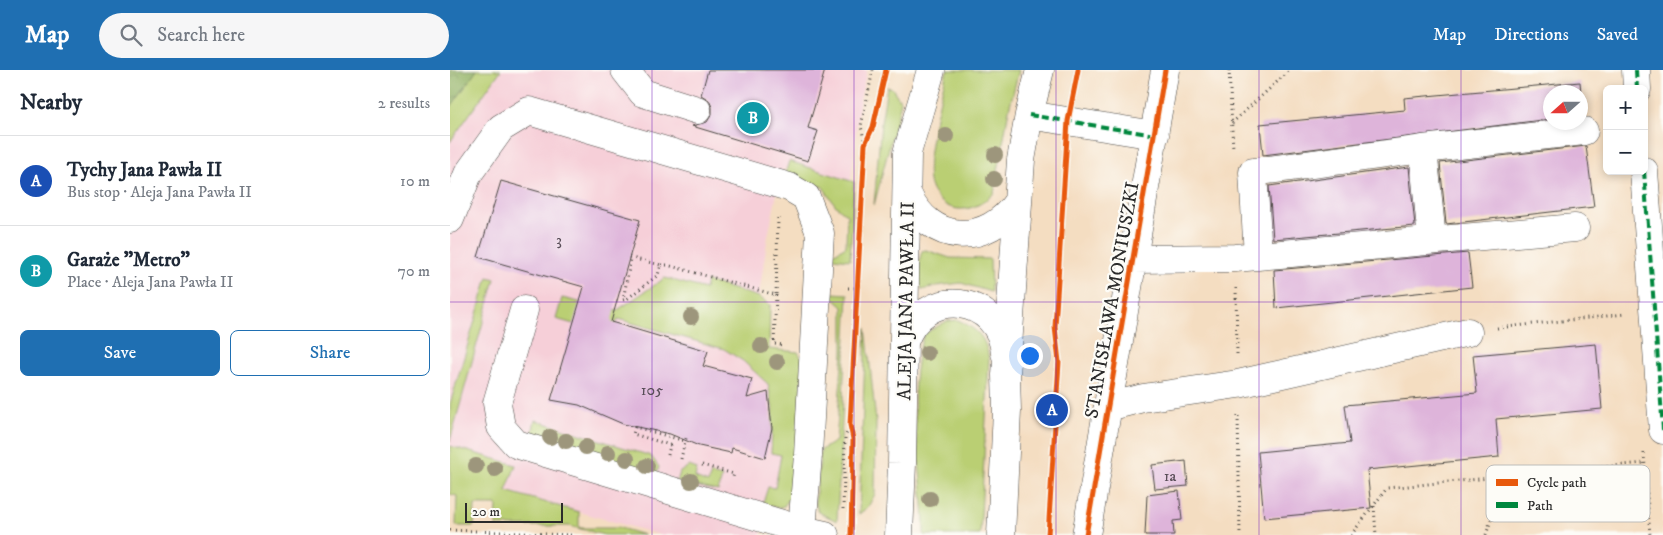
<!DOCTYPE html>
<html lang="en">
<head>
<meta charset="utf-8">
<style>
	:root { --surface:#fff; --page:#f6f6f7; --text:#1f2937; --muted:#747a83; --line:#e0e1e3; --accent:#1f6fb2 }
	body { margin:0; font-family:"IM FELL DW Pica",serif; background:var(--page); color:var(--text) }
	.controls { position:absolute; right:15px; top:15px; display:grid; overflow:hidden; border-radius:8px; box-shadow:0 2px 8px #0003 }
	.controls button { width:45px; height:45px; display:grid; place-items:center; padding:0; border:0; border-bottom:1px solid var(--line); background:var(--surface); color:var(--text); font:25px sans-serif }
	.compass { position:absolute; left:1093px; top:15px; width:45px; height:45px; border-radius:50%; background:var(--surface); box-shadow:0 2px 8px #0003; rotate:249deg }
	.scale { position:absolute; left:15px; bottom:12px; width:98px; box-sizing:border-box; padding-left:5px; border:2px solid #2b2b2b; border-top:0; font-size:14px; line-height:18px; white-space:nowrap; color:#2b2b2b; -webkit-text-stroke:4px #fdfcf7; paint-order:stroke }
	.you { position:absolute; left:579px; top:285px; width:18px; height:18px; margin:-12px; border:4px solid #fff; border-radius:50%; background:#1a73e8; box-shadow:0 0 0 8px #1a73e833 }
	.badge { display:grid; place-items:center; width:32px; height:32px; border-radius:50%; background:var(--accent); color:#fff; font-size:16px; font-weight:700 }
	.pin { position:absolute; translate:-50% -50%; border:2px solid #fff; box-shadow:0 1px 5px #0006 }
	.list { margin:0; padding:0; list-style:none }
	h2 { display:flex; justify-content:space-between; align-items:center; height:65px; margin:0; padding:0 20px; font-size:21px }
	h2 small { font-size:16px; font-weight:400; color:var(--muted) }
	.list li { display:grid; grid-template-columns:32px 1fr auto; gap:15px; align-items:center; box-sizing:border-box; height:90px; padding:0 20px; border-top:1px solid var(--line) }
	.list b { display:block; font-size:19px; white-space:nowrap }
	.list p { margin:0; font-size:16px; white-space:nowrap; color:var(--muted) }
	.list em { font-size:16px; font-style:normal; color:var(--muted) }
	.actions { display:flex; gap:10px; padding:15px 20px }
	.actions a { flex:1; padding:11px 0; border:1px solid var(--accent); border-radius:8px; text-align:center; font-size:18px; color:var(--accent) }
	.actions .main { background:var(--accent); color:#fff }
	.icon { flex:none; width:28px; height:28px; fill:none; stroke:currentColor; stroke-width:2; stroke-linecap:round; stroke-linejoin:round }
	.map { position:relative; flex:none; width:1213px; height:465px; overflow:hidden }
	header { display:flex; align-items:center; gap:30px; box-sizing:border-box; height:70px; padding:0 25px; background:var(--accent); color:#fff }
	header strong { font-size:24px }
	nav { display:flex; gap:28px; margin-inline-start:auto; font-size:18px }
	.search { width:350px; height:45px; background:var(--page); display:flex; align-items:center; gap:12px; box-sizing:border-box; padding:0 18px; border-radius:28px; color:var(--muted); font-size:19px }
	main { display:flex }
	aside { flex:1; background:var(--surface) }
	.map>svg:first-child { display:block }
</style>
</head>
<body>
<header>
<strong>Map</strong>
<div class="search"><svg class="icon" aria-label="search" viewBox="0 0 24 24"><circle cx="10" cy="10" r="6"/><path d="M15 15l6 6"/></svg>Search here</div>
<nav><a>Map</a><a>Directions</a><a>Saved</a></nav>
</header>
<main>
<aside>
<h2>Nearby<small>2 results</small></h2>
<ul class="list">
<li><span class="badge" style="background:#1a4fb4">A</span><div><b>Tychy Jana Pawła II</b><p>Bus stop · Aleja Jana Pawła II</p></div><em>10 m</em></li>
<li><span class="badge" style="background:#0f9aa8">B</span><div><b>Garaże &quot;Metro&quot;</b><p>Place · Aleja Jana Pawła II</p></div><em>70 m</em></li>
</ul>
<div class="actions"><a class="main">Save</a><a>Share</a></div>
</aside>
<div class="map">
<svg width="1213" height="465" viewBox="0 0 1213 465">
	<defs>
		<pattern id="forest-crowns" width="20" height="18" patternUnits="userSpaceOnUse" patternTransform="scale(1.25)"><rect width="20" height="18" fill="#93b265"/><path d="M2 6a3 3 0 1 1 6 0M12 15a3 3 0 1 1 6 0" fill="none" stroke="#789153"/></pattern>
	</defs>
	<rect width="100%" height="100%" fill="#fdfcf7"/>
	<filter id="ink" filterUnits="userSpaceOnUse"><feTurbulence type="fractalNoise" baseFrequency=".02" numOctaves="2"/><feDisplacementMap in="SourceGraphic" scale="10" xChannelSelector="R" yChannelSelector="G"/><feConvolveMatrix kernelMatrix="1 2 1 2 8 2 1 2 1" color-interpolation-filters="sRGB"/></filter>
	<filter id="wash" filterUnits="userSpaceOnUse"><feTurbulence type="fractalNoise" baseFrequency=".0096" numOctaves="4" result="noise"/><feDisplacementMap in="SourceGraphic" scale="20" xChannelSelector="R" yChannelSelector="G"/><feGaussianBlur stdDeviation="1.12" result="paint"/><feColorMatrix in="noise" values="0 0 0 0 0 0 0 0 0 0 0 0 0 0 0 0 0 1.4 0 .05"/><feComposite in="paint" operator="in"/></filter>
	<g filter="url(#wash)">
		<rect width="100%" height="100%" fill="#f4ddc1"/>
		<!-- built -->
		<path fill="#f6cfd8" d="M51,0H417L409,34L400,119L333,99L329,114L317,171L307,239L319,241L320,279L348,282L347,339L311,465H210L0,405V72Z"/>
		<!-- green -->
		<path fill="#bacf73" stroke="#727d4f" d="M27,0H51L0,72V38Z
			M497,0H569L559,39L544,123C533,134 519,142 503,138C494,136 484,126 481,118C471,97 492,24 497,0Z
			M437,17L442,18L451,32L424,135L431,53Z
			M339,91L404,112L400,190L384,188L383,184L396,176L397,145L386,136L373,117L335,104Z
			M476,180L500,188L540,189L541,222L511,213L486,216L472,220C468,210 468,192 472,181Z
			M38,207L45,209L0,371V334Z
			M215,208L255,219L257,211L309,227L320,235L319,279L348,282L353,290L348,366L339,429L334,436L327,438L313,433L318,417L325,418L331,385L321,383L323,340L318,314L293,291L274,279L168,249L162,265L106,249L112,228L166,241Z
			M382,223L398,224L387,451L368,442L365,431L371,380L386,371L393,282V237L382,227Z
			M508,250C528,260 536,267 539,290L530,465H474C475,400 452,328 474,264L497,251Z
			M416,258L426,352L425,424L418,437L409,444Z
			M85,350L201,386L209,397L207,403L81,368Z
			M0,376L66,395L56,421L129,442V458H170L194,465H154L119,456H46L47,435H25L24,456H6L7,426L0,424Z
			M239,396L247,399L245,408L258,413L261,404L272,407L268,421L227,412L230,402Z"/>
		<!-- forest -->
		<path fill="url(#forest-crowns)" stroke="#5f6e48" d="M0,0H27L0,38Z"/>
		<g id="blocks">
			<!-- building -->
			<path fill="#deb4da" d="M258,0H375L358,58L368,61L358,91L242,56L257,52L262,44V37L259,30L251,25Z
				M1130,12L1133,46H1130V22H1100V49L813,85L810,54L955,40L954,28Z
				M1136,76L1144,137L996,154L990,93Z
				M959,97L965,156L823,169L819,116Z
				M51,111L190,150L161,252L258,281L253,296L302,309L297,328L318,322L322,358L315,388L282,378L281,383L249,376L220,364L173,354L129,335L101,330L134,217L28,187Z
				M1018,183L1022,217L826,238L824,200Z
				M1146,274L1152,339L1046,349L1049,387L917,400L921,438L814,448L808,382L900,373L895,335L1027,323L1023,285Z
				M736,391L738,416L705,419L702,395Z
				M729,421L732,450L723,451L724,465H695L697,425Z"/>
		</g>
	</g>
	<g filter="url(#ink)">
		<use href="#blocks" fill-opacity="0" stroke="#494642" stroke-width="1"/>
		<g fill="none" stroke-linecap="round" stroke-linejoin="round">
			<defs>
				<path id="minor" d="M175,0L193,23L247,40
					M1186,0L1187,19
					M579,45L705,65
					M1194,101L1213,360
					M457,123C480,175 537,177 568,131
					M0,149L18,104L51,58L79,41L339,117L356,127L370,163L358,385L352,460L375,465
					M982,170L973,79L1134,61
					M808,186L803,102L973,79
					M684,189L785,188L1125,158
					M74,240L47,333L51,357L66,374L352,460
					M454,272C474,214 550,225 555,283
					M658,337L693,328L788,314L1018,262
					M449,465L452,393L457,83L481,0
					M551,465L557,341L556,305L571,90L579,45L590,0
					M636,465L715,0"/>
			</defs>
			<!-- minor casing -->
			<use href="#minor" stroke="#494642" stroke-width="29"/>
			<!-- path -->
			<path stroke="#494642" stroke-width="3" stroke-dasharray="1 4" stroke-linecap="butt" d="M779,0L783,79
				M782,53L840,0
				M415,74L411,56L423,0
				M179,187L181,188L173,230L177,229L208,205L211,195L181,188
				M211,195H217L326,225L328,147
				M398,218H408
				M786,218L787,284
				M326,225L324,274L334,275
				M1047,258L1175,244
				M788,346L790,465
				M1194,383L1200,465
				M218,385L220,375L183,364L185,357L235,371L237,366
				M231,389L235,371
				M252,395L284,404L283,407
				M924,436L926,465
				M393,439L395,368L400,355
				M0,460L121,465
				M901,465L937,418L1194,393
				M1036,465L1055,407"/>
			<!-- minor -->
			<use href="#minor" stroke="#fff" stroke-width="28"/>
			<!-- quiet -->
			<path stroke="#00873e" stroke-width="4" stroke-dasharray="8 4" stroke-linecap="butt" d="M1186,0L1187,19
				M579,45L705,65
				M1194,101L1213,360"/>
			<defs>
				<path id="cycleway" d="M401,465L403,369L400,355L415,74L423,57L436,0
					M598,465L609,292L605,257L618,51L628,0
					M636,465L715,0"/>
			</defs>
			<!-- cycleway casing -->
			<use href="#cycleway" stroke="#fdfcf7" stroke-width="8"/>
			<!-- cycleway -->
			<use href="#cycleway" stroke="#e8590c" stroke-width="5"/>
		</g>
		<!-- trees -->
		<g fill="#9d967b">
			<circle cx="496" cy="66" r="8"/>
			<circle cx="545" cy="85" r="8"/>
			<circle cx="544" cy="109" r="8"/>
			<circle cx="241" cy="247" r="8"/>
			<circle cx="311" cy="276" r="8"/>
			<circle cx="477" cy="283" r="8"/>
			<circle cx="327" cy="292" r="8"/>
			<circle cx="100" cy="367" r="8"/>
			<circle cx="116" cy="371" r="8"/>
			<circle cx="136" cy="377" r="8"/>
			<circle cx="158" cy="383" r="8"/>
			<circle cx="177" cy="389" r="8"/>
			<circle cx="26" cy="396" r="8"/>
			<circle cx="197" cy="396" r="8"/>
			<circle cx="45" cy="399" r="8"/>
			<circle cx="241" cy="411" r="8"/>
			<circle cx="480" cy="429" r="8"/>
		</g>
	</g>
	<!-- grid -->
	<path fill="none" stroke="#7b2cbf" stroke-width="1" stroke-opacity="0.55" d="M202,0V465M404,0V465M606,0V465M809,0V465M1011,0V465M0,232H1213"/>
	<g text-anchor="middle" stroke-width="4.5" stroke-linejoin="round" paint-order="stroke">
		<!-- number labels -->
		<g font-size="16" fill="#584d57">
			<text x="109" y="175">3</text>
			<text x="202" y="325">105</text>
			<text x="720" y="411">1a</text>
		</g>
		<!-- street labels -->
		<g font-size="19" fill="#2b2b2b" stroke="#fdfcf7">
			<text transform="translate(661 230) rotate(-80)" y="7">STANISŁAWA MONIUSZKI</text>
			<text transform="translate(455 231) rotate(-89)" y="7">ALEJA JANA PAWŁA II</text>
		</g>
	</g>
	<!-- legend -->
	<rect x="1036" y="395" width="164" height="57" rx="8" fill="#fdfcf7" stroke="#bebdba" stroke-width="1"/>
	<rect x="1046" y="409" width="22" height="7" fill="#e8590c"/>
	<rect x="1046" y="432" width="22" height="6" fill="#00873e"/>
	<g font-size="14" fill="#2b2b2b">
		<text x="1077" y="417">Cycle path</text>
		<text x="1077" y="440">Path</text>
	</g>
</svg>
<div class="controls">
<button>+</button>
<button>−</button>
</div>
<svg class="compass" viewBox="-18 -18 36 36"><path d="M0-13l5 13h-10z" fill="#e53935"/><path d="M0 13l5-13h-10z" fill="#747a83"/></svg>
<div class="scale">20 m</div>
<div class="you"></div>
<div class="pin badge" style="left:602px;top:340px;background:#1a4fb4">A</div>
<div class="pin badge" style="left:303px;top:48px;background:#0f9aa8">B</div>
</div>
</main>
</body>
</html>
